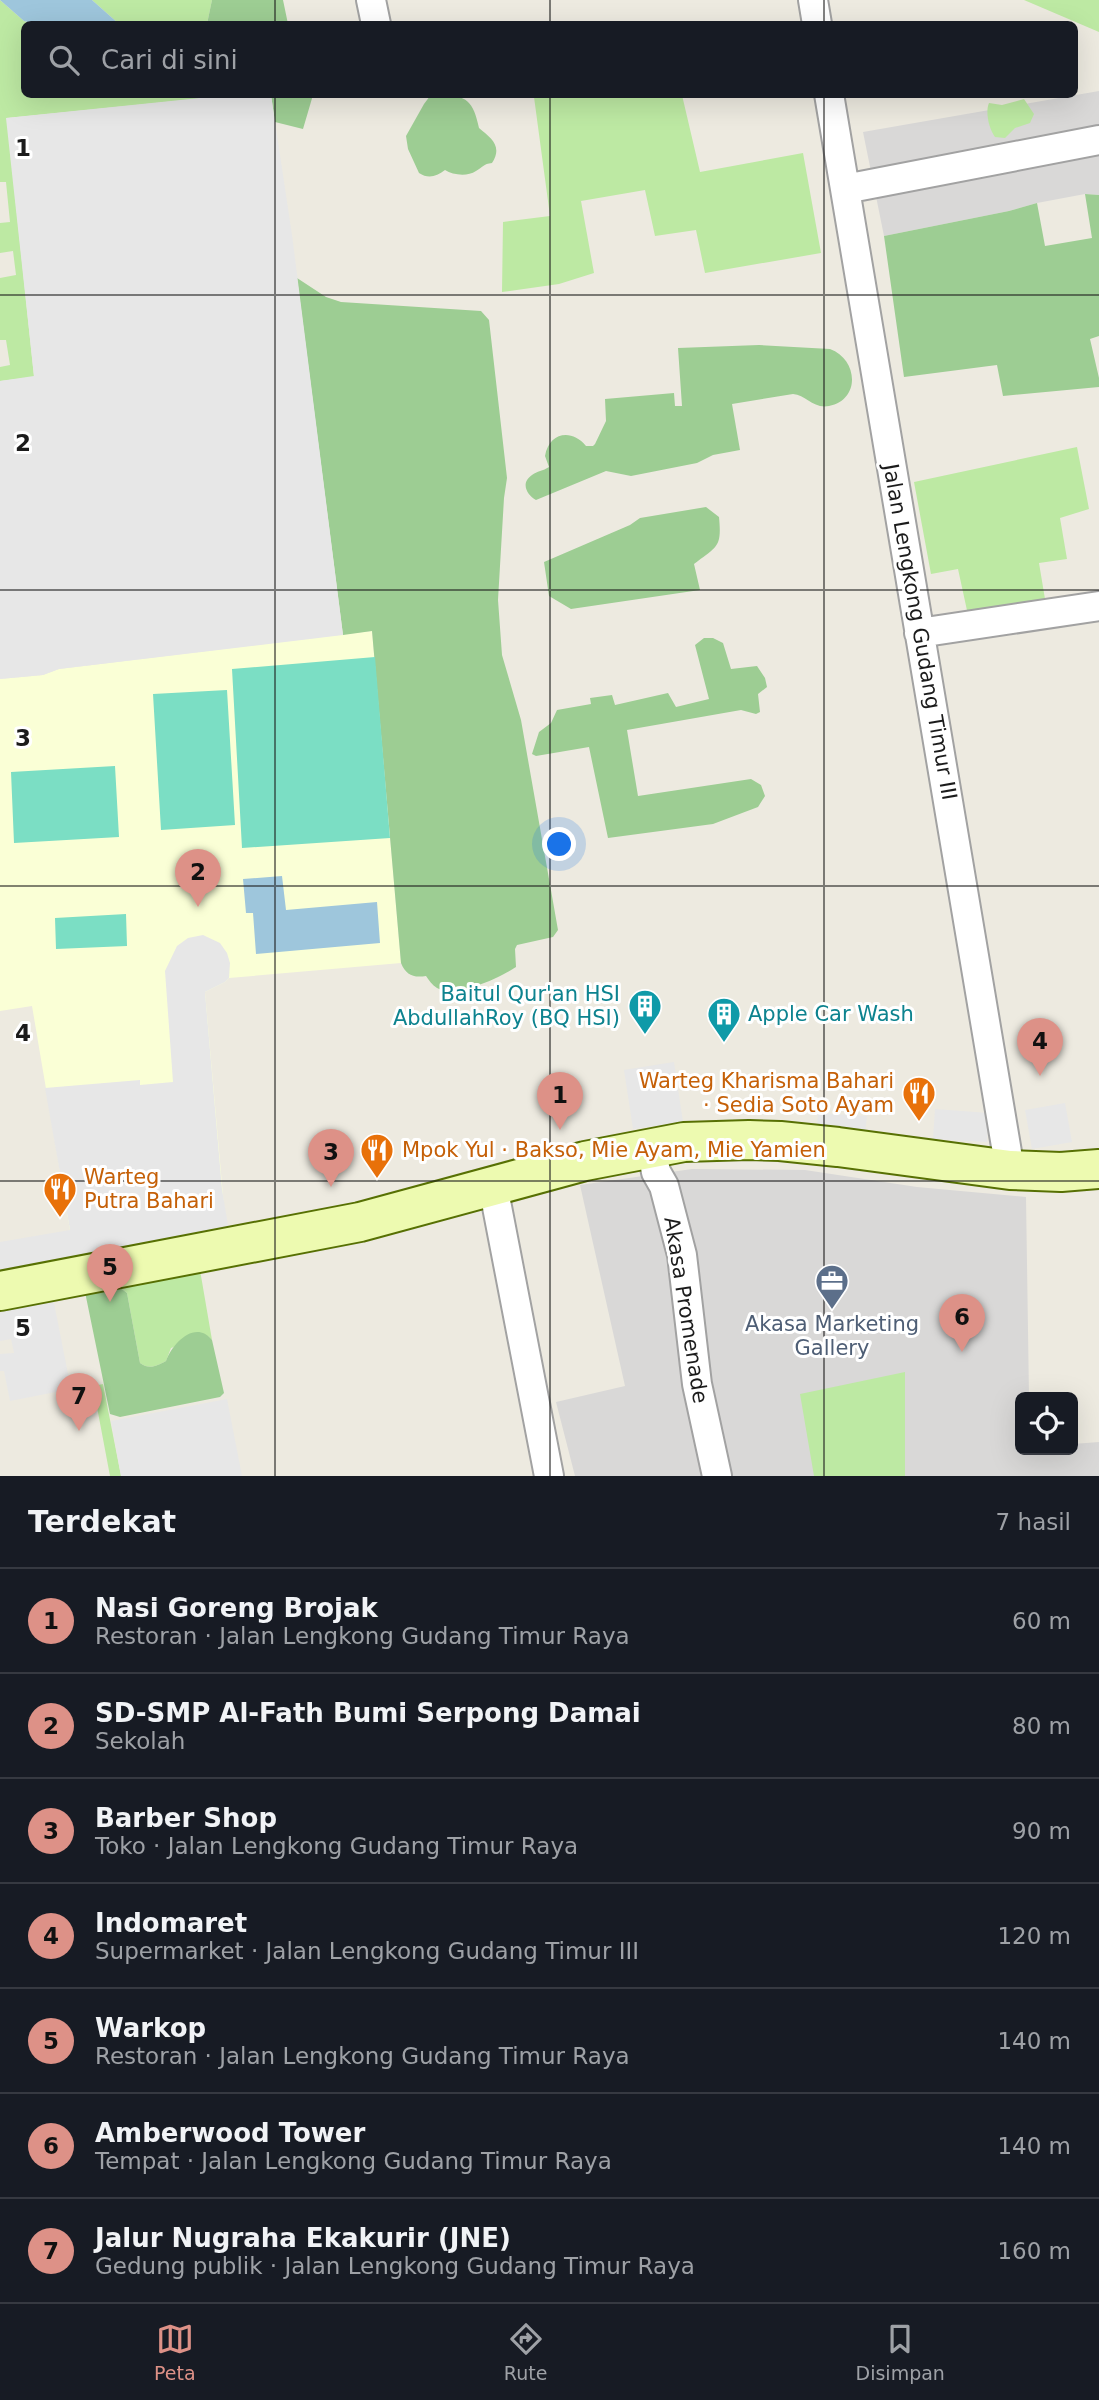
<!DOCTYPE html>
<html lang="id">
<head>
<meta charset="utf-8">
<style>
	:root { --surface:#171b24; --page:#242831; --text:#f1f3f6; --muted:#9ea1a6; --line:#363941; --accent:#dd9187 }
	body { margin:0; font-family:"DejaVu Sans",sans-serif; background:var(--page); color:var(--text) }
	.controls { position:absolute; right:21px; bottom:21px; display:grid; overflow:hidden; border-radius:10px; box-shadow:0 7px 28px #0002 }
	.controls button { width:63px; height:63px; display:grid; place-items:center; padding:0; border:0; border-bottom:2px solid var(--line); background:var(--surface); color:var(--text); font:35px sans-serif }
	.you { position:absolute; left:560px; top:845px; width:24px; height:24px; margin:-18px; border:5px solid #fff; border-radius:50%; background:#1a73e8; box-shadow:0 0 0 10px #1a73e833 }
	.badge { display:grid; place-items:center; width:46px; height:46px; border-radius:50%; background:var(--accent); color:#111; font-size:23px; font-weight:700 }
	.pin { position:absolute; translate:-50% -58px; filter:drop-shadow(0 2px 4px #0008) }
	.pin::after { content:''; position:absolute; top:37px; width:24px; height:21px; background:inherit; clip-path:polygon(0 0,100% 0,50% 100%) }
	.list { margin:0; padding:0; list-style:none }
	h2 { display:flex; justify-content:space-between; align-items:center; height:91px; margin:0; padding:0 28px; font-size:30px }
	h2 small { font-size:23px; font-weight:400; color:var(--muted) }
	.list li { display:grid; grid-template-columns:46px 1fr auto; gap:21px; align-items:center; box-sizing:border-box; height:105px; padding:0 28px; border-top:2px solid var(--line) }
	.list b { display:block; font-size:26px; white-space:nowrap }
	.list p { margin:0; font-size:23px; white-space:nowrap; color:var(--muted) }
	.list em { font-size:23px; font-style:normal; color:var(--muted) }
	.icon { flex:none; width:38px; height:38px; fill:none; stroke:currentColor; stroke-width:2; stroke-linecap:round; stroke-linejoin:round }
	.map { position:relative; flex:none; width:1099px; height:1476px; overflow:hidden }
	.search { position:absolute; background:var(--surface); box-shadow:0 7px 28px #0002; left:21px; right:21px; top:21px; height:77px; display:flex; align-items:center; gap:18px; box-sizing:border-box; padding:0 24px; border-radius:10px; color:var(--muted); font-size:26px }
	.sheet { height:826px; background:var(--surface) }
	nav { display:flex; justify-content:space-around; align-items:center; box-sizing:border-box; height:98px; border-top:2px solid var(--line); background:var(--surface); font-size:19px; color:var(--muted) }
	nav a { display:grid; justify-items:center; gap:4px }
	nav .on { color:var(--accent) }
	.map>svg:first-child { display:block }
</style>
</head>
<body>
<div class="map">
<svg width="1099" height="1476" viewBox="0 0 1099 1476">
	<rect width="100%" height="100%" fill="#edeae0"/>
	<!-- residential -->
	<path fill="#d9d8d7" d="M1099,91V195L1085,194L1037,203L1009,211L884,236L863,132Z
		M692,1169L805,1170L917,1187L1026,1197L1029,1397H1020V1450H1073V1444L1099,1442V1476H575L556,1402L625,1386L580,1185Z"/>
	<!-- education -->
	<path fill="#faffd6" d="M372,631L401,963L229,978L225,982L205,992L224,1207L75,1260L32,1006L0,1011V679L43,675L59,669Z"/>
	<!-- grass -->
	<path fill="#bde9a3" d="M0,0L24,21L35,24H24V94L215,95V97L7,118L34,377L0,381V367L10,365L6,340H0V278L16,275L13,251L0,253V223L10,222L6,182H0Z
		M92,0H212L207,24H119Z
		M1024,0H1099V32Z
		M584,95H682L700,172L803,153L821,253L705,273L696,230L655,236L645,190L581,201L594,273L559,284L502,292L503,222L550,216L534,97Z
		M1024,99L1034,114L1030,123L1015,128L1005,138L995,137C989,129 985,112 989,103L1002,105Z
		M1077,447L1089,509L1060,518L1067,559L1039,563L1046,605L968,615L958,569L931,574L914,482Z
		M200,1270L212,1340L208,1336L171,1348L166,1361C156,1366 150,1370 140,1363L127,1293L118,1286Z
		M905,1372V1476H814L800,1394Z
		M103,1384L121,1476H110L93,1386Z"/>
	<!-- forest -->
	<path fill="#9dcd93" d="M212,0H283L288,24H207Z
		M271,95H313L303,129L275,122Z
		M436,95C465,94 473,99 479,128C491,138 503,146 492,163C483,164 483,167 476,171C467,177 453,175 445,170C436,177 428,179 419,173L408,149L406,136L424,104L430,96Z
		M1085,194L1099,195V336L1090,339L1099,378V387L1003,396L997,365L904,377L884,236L1009,211L1037,203L1045,246L1092,238Z
		M297,278L326,297L341,302L481,311L489,320L507,478L504,498L498,600L502,655L521,720L558,930L553,937L517,945L515,949L516,967C501,977 455,999 437,988C432,985 429,980 426,976C413,978 406,975 401,963L372,631L343,635Z
		M759,345L830,349C858,359 861,400 829,406C813,409 806,395 793,394L732,404L740,450L713,455L697,463L631,476L606,471L536,500C527,495 520,483 532,475C537,471 543,471 549,467L545,456C549,433 571,428 586,446H593L595,444L606,421L605,399L674,393L675,406H682L678,348Z
		M706,507L719,517C722,548 717,546 694,564L700,590L571,609L549,596L544,562L630,525L640,518Z
		M704,638H713L723,643L731,669L757,666L765,678L767,687L758,694L760,712L756,714L741,710L627,730L638,796L751,779L761,785L765,796L758,807L713,824L608,838L589,747L536,756L532,754L539,732L551,723L557,710L591,704L590,698L612,695L615,705L668,693L676,707L709,699L695,645Z
		M118,1286L127,1293L140,1363C150,1370 156,1366 166,1361C172,1344 195,1319 212,1340L224,1393L220,1397L120,1417L110,1414L85,1292Z"/>
	<!-- pitch -->
	<path fill="#7bdec4" d="M375,657L390,838L242,848L232,669Z
		M227,690L235,825L161,830L153,694Z
		M115,766L119,837L14,843L11,772Z
		M126,914L127,946L56,949L55,918Z"/>
	<!-- parking -->
	<path fill="#e7e7e7" d="M239,94L271,95L292,235L343,635L59,669L43,675L0,679V381L34,376L6,118Z
		M203,935L220,943L227,953L230,963L229,978L225,982L205,992L222,1189L229,1231L0,1273V1242L70,1230L45,1088L140,1080V1085L173,1082L165,971L177,946L188,938Z
		M674,1062L683,1122L633,1129L624,1070Z
		M1065,1103L1072,1142L1032,1149L1025,1110Z
		M935,1109L989,1113L987,1142L933,1139Z
		M818,1113L867,1116L865,1134L817,1131Z
		M53,1298L71,1389L10,1401L4,1371H0V1354L14,1353L11,1339L0,1341V1308Z
		M227,1399L242,1476H121L111,1421Z"/>
	<!-- water -->
	<path fill="#9ec6dc" d="M0,0H92L119,24H35L24,21Z
		M282,876L286,910L377,902L380,943L256,954L253,913H246L243,879Z"/>
	<g fill="none" stroke-linecap="round" stroke-linejoin="round">
		<defs>
			<path id="street" d="M371,0L376,24
				M813,0L817,24
				M829,94L1010,1170
				M845,189L1099,140
				M919,633L1099,606
				M651,1147L656,1172L664,1186L682,1255L697,1384L717,1476
				M493,1186L549,1476"/>
			<path id="secondary" d="M0,1291L360,1222L585,1161L684,1142L749,1140L780,1141L838,1147L1010,1170L1061,1172L1099,1169"/>
		</defs>
		<!-- street casing -->
		<use href="#street" stroke="#a2a2a2" stroke-width="32"/>
		<!-- secondary casing -->
		<use href="#secondary" stroke="#577003" stroke-width="42"/>
		<!-- street -->
		<use href="#street" stroke="#fff" stroke-width="28"/>
		<!-- secondary -->
		<use href="#secondary" stroke="#edfab0" stroke-width="38"/>
	</g>
	<!-- grid -->
	<path fill="none" stroke="#1b1b1b" stroke-width="2" stroke-opacity="0.55" d="M275,0V24M550,0V24M824,0V24M275,94V1476M550,94V1476M824,94V1476M0,295H1099M0,590H1099M0,886H1099M0,1181H1099"/>
	<!-- icons -->
	<defs>
		<symbol id="building-pin" viewBox="-11 -11 22 30"><path d="M0 17L-7.5 6A9.5 9.5 0 1 1 7.5 6Z" fill="#0f9aa8" stroke="#fff"/><path d="M-4-6H4V6H1V3H-1V6H-4ZM-2.5-4.3h1.7v1.8h-1.7ZM.8-4.3h1.7v1.8H.8ZM-2.5-1h1.7V.8h-1.7ZM.8-1h1.7V.8H.8Z" fill="#fff"/></symbol>
		<symbol id="restaurant-pin" viewBox="-11 -11 22 30"><path d="M0 17L-7.5 6A9.5 9.5 0 1 1 7.5 6Z" fill="#e8710a" stroke="#fff"/><path d="M-5-6h1v4h1v-4h1v4h1v-4h1v5L-1.5 .5V6h-2V.5L-5-1ZM5-6V6H3V1.5H1.5Q1.5-4 5-6Z" fill="#fff"/></symbol>
		<symbol id="office-pin" viewBox="-11 -11 22 30"><path d="M0 17L-7.5 6A9.5 9.5 0 1 1 7.5 6Z" fill="#5c6f8a" stroke="#fff"/><path d="M-6-3h4V-5.5h4V-3h4V5H-6ZM-1-4.5V-3h2v-1.5ZM-6 0V1H6V0Z" fill="#fff"/></symbol>
	</defs>
	<g fill-rule="evenodd">
		<use href="#building-pin" x="626" y="987" width="38" height="52"/>
		<use href="#building-pin" x="705" y="995" width="38" height="52"/>
		<use href="#restaurant-pin" x="900" y="1074" width="38" height="52"/>
		<use href="#restaurant-pin" x="358" y="1131" width="38" height="52"/>
		<use href="#restaurant-pin" x="41" y="1170" width="38" height="52"/>
		<use href="#office-pin" x="813" y="1262" width="38" height="52"/>
	</g>
	<g text-anchor="middle" stroke-width="6" stroke-linejoin="round" paint-order="stroke">
		<!-- street labels -->
		<g font-size="21" fill="#1b1b1b" stroke="#fff">
			<text transform="translate(920 632) rotate(80)" y="7">Jalan Lengkong Gudang Timur III</text>
			<text transform="translate(686 1310) rotate(81)" y="7">Akasa Promenade</text>
		</g>
		<!-- culture labels -->
		<g font-size="21" fill="#0d838f" stroke="#fff" text-anchor="end">
			<text x="620" y="1001">Baitul Qur'an HSI<tspan x="620" dy="24">AbdullahRoy (BQ HSI)</tspan></text>
			<text x="748" y="1021" text-anchor="start">Apple Car Wash</text>
		</g>
		<!-- food labels -->
		<g font-size="21" fill="#c56008" stroke="#fff" text-anchor="start">
			<text x="894" y="1088" text-anchor="end">Warteg Kharisma Bahari<tspan x="894" dy="24">· Sedia Soto Ayam</tspan></text>
			<text x="402" y="1157">Mpok Yul · Bakso, Mie Ayam, Mie Yamien</text>
			<text x="84" y="1184">Warteg<tspan x="84" dy="24">Putra Bahari</tspan></text>
		</g>
		<!-- service labels -->
		<g font-size="21" fill="#4e5e75" stroke="#fff">
			<text x="832" y="1331">Akasa Marketing<tspan x="832" dy="24">Gallery</tspan></text>
		</g>
	</g>
	<g font-size="23" text-anchor="middle" font-weight="bold" fill="#1b1b1b" stroke="#fff" stroke-width="6" stroke-linejoin="round" paint-order="stroke">
		<text x="23" y="156">1</text>
		<text x="23" y="451">2</text>
		<text x="23" y="746">3</text>
		<text x="23" y="1041">4</text>
		<text x="23" y="1336">5</text>
	</g>
</svg>
<div class="controls">
<button><svg class="icon" aria-label="locate" viewBox="0 0 24 24"><circle cx="12" cy="12" r="6"/><path d="M12 2v4M12 18v4M2 12h4M18 12h4"/></svg></button>
</div>
<div class="you"></div>
<div class="pin badge" style="left:560px;top:1130px">1</div>
<div class="pin badge" style="left:198px;top:907px">2</div>
<div class="pin badge" style="left:331px;top:1187px">3</div>
<div class="pin badge" style="left:1040px;top:1076px">4</div>
<div class="pin badge" style="left:110px;top:1302px">5</div>
<div class="pin badge" style="left:962px;top:1352px">6</div>
<div class="pin badge" style="left:79px;top:1431px">7</div>
<div class="search"><svg class="icon" aria-label="search" viewBox="0 0 24 24"><circle cx="10" cy="10" r="6"/><path d="M15 15l6 6"/></svg>Cari di sini</div>
</div>
<section class="sheet">
<h2>Terdekat<small>7 hasil</small></h2>
<ul class="list">
<li><span class="badge">1</span><div><b>Nasi Goreng Brojak</b><p>Restoran · Jalan Lengkong Gudang Timur Raya</p></div><em>60 m</em></li>
<li><span class="badge">2</span><div><b>SD-SMP Al-Fath Bumi Serpong Damai</b><p>Sekolah</p></div><em>80 m</em></li>
<li><span class="badge">3</span><div><b>Barber Shop</b><p>Toko · Jalan Lengkong Gudang Timur Raya</p></div><em>90 m</em></li>
<li><span class="badge">4</span><div><b>Indomaret</b><p>Supermarket · Jalan Lengkong Gudang Timur III</p></div><em>120 m</em></li>
<li><span class="badge">5</span><div><b>Warkop</b><p>Restoran · Jalan Lengkong Gudang Timur Raya</p></div><em>140 m</em></li>
<li><span class="badge">6</span><div><b>Amberwood Tower</b><p>Tempat · Jalan Lengkong Gudang Timur Raya</p></div><em>140 m</em></li>
<li><span class="badge">7</span><div><b>Jalur Nugraha Ekakurir (JNE)</b><p>Gedung publik · Jalan Lengkong Gudang Timur Raya</p></div><em>160 m</em></li>
</ul>
</section>
<nav>
<a class="on"><svg class="icon" aria-label="map" viewBox="0 0 24 24"><path d="M3 6l6-2 6 2 6-2v14l-6 2-6-2-6 2zM9 4v14M15 6v14"/></svg>Peta</a>
<a><svg class="icon" aria-label="directions" viewBox="0 0 24 24"><path d="M12 3l9 9-9 9-9-9zM9 14v-3h6M13 9l2 2-2 2"/></svg>Rute</a>
<a><svg class="icon" aria-label="saved" viewBox="0 0 24 24"><path d="M7 4h10v16l-5-4-5 4z"/></svg>Disimpan</a>
</nav>
</body>
</html>
